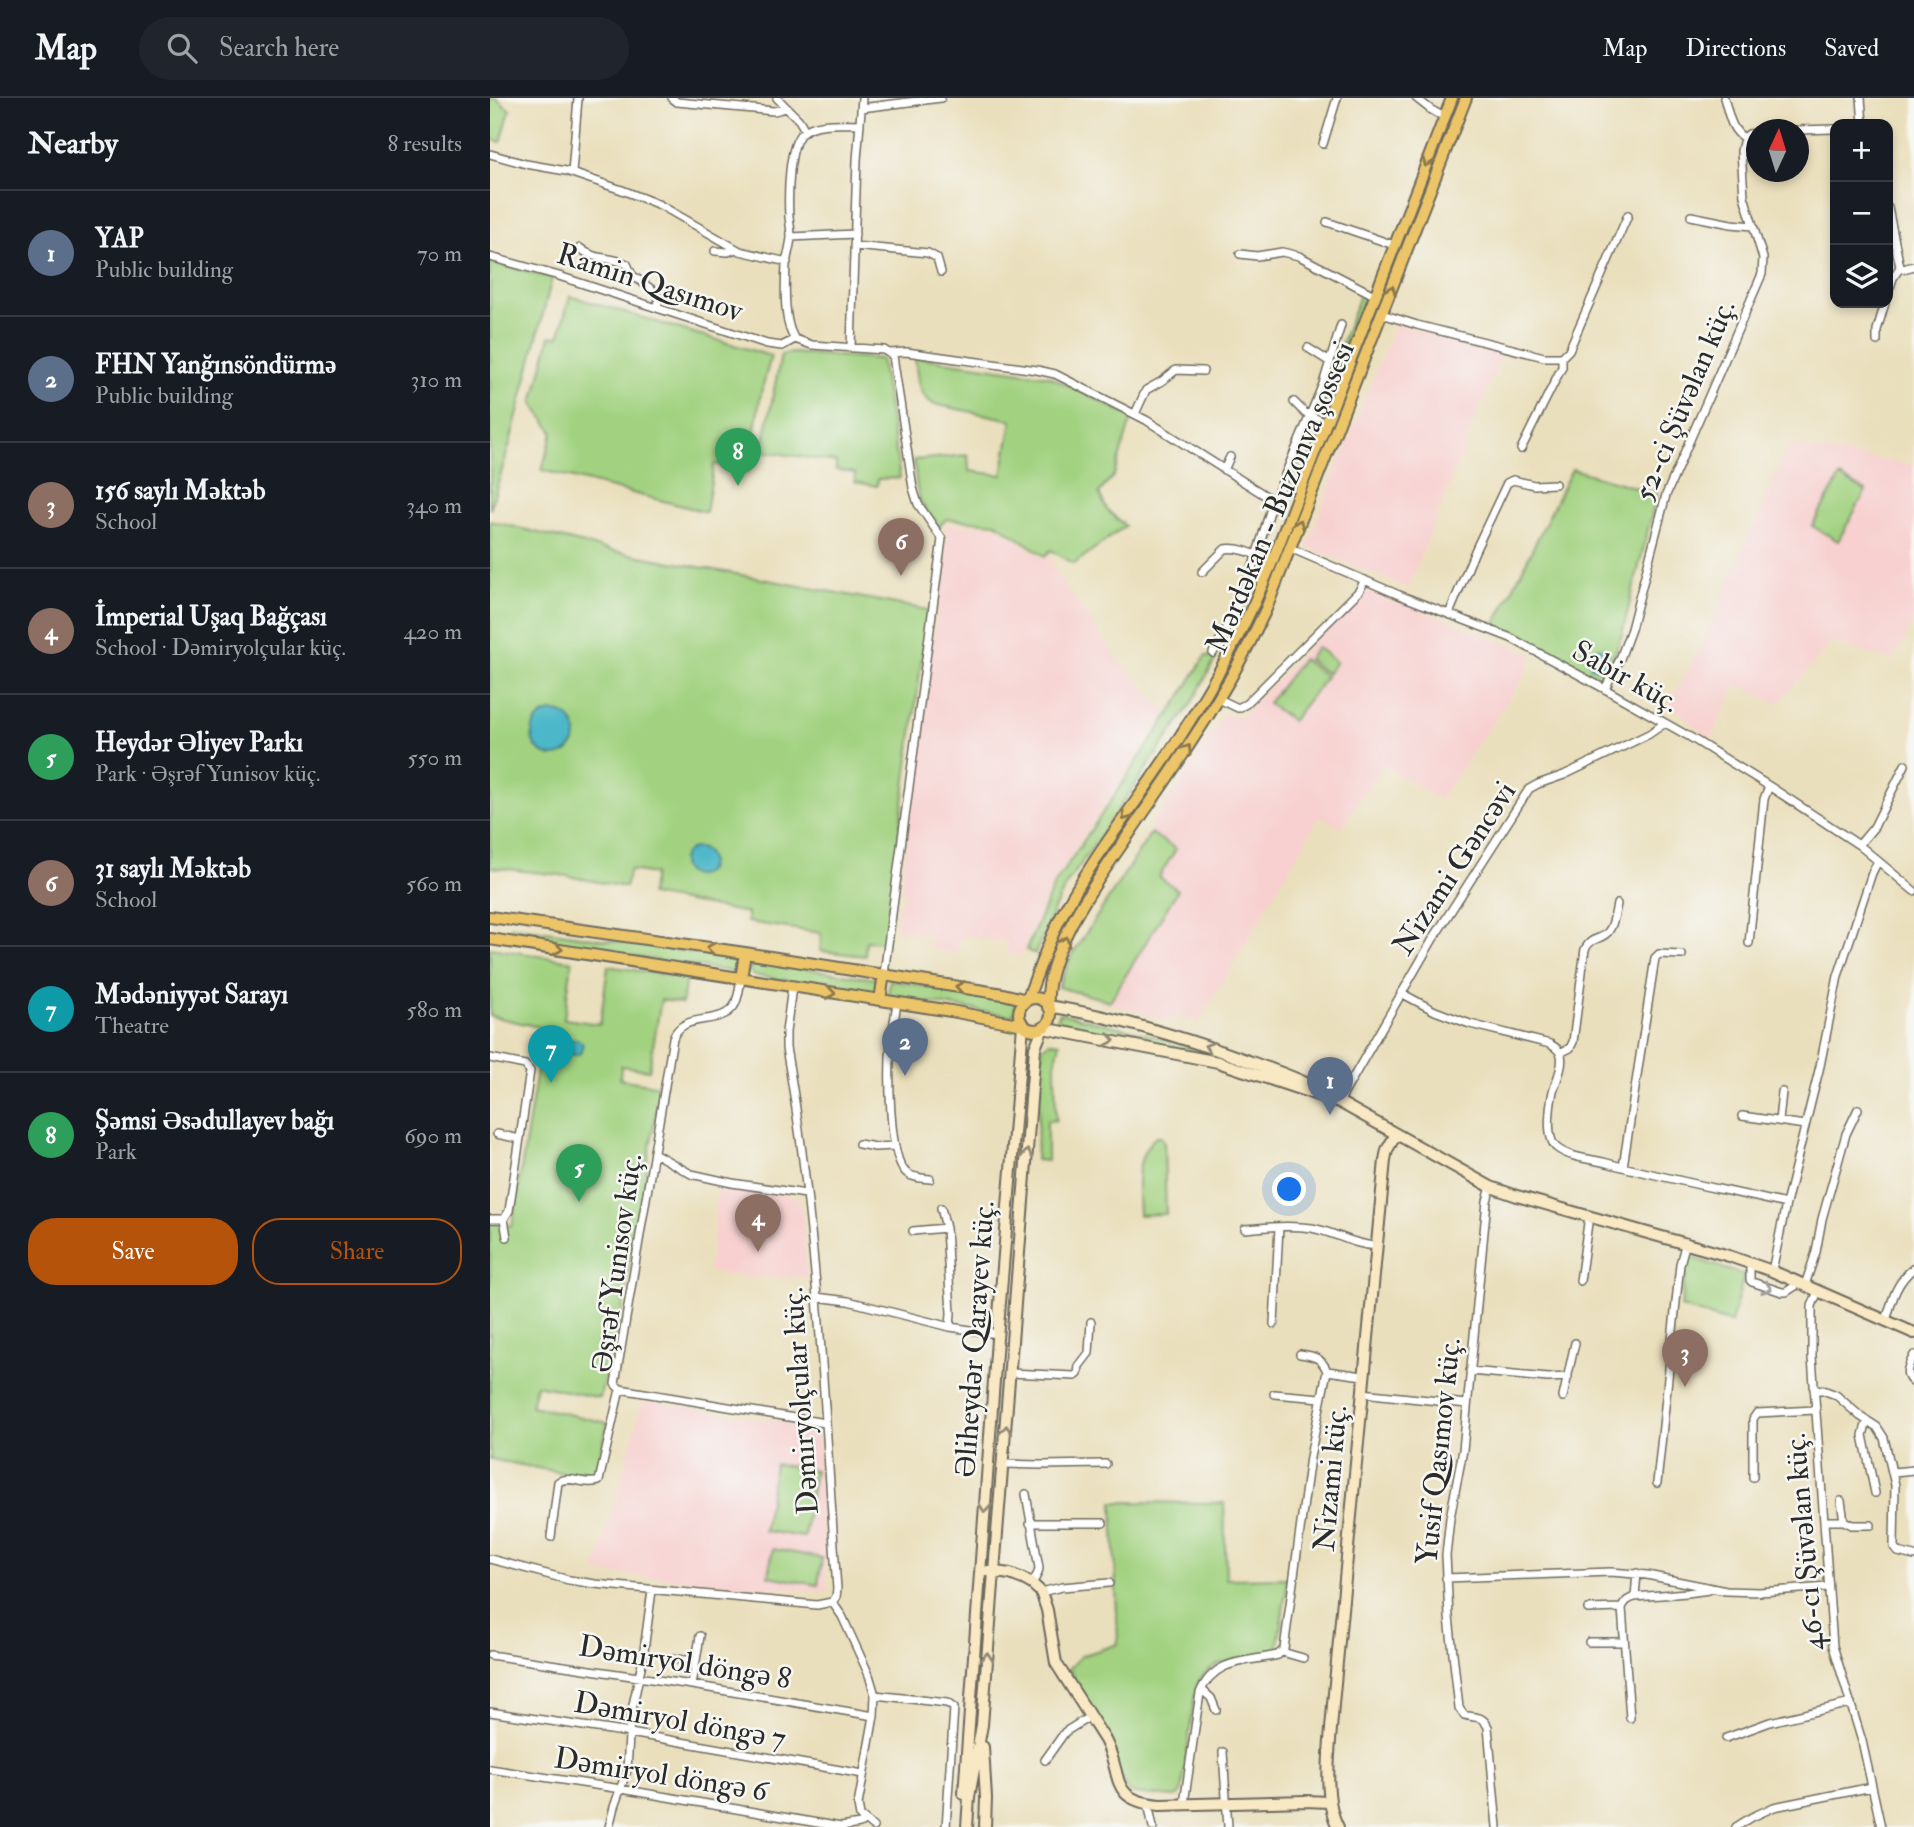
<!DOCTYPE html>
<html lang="en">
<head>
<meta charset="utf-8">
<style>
	:root { --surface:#171b24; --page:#20242c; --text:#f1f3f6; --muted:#9ea1a6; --line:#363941; --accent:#b45309 }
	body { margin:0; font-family:"IM FELL Double Pica",serif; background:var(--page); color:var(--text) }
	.controls { position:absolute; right:21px; top:21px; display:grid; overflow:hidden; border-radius:14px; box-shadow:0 4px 10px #0003 }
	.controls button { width:63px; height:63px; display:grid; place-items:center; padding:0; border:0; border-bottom:2px solid var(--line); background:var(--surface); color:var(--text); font:35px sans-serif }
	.compass { position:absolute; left:1256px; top:21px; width:63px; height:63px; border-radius:50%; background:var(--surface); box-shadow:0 4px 10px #0003; rotate:4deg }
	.you { position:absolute; left:800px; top:1092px; width:24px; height:24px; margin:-18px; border:5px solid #fff; border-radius:50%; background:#1a73e8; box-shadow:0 0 0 10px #1a73e833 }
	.badge { display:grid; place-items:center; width:46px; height:46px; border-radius:50%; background:var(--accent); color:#fff; font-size:23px; font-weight:700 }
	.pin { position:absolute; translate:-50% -58px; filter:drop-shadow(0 2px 4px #0008) }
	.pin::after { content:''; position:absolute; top:37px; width:24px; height:21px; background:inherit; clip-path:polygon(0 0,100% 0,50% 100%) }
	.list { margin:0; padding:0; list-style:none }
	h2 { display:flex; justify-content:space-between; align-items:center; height:91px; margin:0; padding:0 28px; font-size:30px }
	h2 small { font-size:23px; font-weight:400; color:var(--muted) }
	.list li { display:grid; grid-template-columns:46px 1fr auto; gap:21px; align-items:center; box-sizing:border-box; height:126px; padding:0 28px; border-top:2px solid var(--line) }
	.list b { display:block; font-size:26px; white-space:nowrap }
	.list p { margin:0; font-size:23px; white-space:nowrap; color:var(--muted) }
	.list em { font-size:23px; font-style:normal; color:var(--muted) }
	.actions { display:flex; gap:14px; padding:21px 28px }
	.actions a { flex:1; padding:16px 0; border:2px solid var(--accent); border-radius:28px; text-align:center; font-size:24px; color:var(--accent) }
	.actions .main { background:var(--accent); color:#fff }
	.icon { flex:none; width:38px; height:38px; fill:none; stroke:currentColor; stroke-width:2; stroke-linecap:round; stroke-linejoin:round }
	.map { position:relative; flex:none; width:1424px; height:1729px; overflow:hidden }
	header { display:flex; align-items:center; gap:42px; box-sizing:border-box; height:98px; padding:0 35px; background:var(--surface); border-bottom:2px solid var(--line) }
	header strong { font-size:33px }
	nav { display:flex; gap:38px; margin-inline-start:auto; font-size:24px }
	.search { width:490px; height:63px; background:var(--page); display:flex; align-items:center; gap:18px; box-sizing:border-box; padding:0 24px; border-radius:38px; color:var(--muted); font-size:26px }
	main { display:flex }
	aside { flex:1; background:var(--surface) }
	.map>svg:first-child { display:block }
</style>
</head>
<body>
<header>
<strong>Map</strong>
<div class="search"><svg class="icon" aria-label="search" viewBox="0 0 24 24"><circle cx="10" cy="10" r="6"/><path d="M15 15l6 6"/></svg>Search here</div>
<nav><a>Map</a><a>Directions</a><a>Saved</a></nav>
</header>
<main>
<aside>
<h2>Nearby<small>8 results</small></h2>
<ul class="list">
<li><span class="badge" style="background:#5c6f8a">1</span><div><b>YAP</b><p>Public building</p></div><em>70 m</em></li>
<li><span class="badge" style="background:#5c6f8a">2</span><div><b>FHN Yanğınsöndürmə</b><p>Public building</p></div><em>310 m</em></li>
<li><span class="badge" style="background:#8d6e63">3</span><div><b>156 saylı Məktəb</b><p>School</p></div><em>340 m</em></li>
<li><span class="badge" style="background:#8d6e63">4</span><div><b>İmperial Uşaq Bağçası</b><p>School · Dəmiryolçular küç.</p></div><em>420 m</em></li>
<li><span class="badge" style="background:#2e9e5b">5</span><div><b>Heydər Əliyev Parkı</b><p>Park · Əşrəf Yunisov küç.</p></div><em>550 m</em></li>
<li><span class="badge" style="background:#8d6e63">6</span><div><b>31 saylı Məktəb</b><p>School</p></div><em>560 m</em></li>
<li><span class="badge" style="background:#0f9aa8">7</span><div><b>Mədəniyyət Sarayı</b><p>Theatre</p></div><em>580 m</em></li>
<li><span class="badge" style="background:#2e9e5b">8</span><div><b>Şəmsi Əsədullayev bağı</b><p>Park</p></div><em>690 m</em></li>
</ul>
<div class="actions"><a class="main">Save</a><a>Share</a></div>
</aside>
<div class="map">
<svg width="1424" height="1729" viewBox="0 0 1424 1729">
	<rect width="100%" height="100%" fill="#f6f6f2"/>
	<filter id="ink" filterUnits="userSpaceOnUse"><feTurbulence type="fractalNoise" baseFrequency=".0143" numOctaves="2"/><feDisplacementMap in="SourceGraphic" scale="14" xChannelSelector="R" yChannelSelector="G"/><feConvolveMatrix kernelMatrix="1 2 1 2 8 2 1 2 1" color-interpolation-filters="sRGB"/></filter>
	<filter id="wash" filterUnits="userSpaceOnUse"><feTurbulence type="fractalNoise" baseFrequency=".00686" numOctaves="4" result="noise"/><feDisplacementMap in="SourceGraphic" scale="28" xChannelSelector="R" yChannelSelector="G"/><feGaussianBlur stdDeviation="1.57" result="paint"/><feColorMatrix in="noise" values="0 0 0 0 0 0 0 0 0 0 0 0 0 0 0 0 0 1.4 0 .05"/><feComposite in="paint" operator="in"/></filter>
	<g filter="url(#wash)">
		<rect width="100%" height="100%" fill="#eadfbc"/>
		<!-- built -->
		<path fill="#f7d0cf" d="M906,226L1012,255L918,490L817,449L848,367Z
			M1298,347L1424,367V522L1403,563L1342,544L1287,606L1247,586L1220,642L1179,605L1213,544Z
			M455,426L506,428L554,461L560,456L566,475L622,554L676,615L562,785L531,857L516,855L518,844L472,837L468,855L439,850L440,836L405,831L408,805L413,803L414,794L410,792L457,435L454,433Z
			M876,490L901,499L899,502L904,505L908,506L911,503L1043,556L1037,568L1040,570L949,702L893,667L851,730L830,718L709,924L700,919L697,922L686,916L682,924L565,889L581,857L734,615L749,620Z
			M227,1090L306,1099L312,1110L317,1179L259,1180L218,1173L224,1134Z
			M153,1302L327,1330L337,1494L105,1474Z"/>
		<!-- green -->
		<path fill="#a2d280" stroke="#667e56" stroke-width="2" d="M0,0H6L20,12L11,44L0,41Z
			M0,164L62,180L20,345L0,412Z
			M871,195L876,197L830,318L823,315L835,288Z
			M80,198L281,258L271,295L258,373L224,366L216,414L52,372L63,334L43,305L60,238L69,239Z
			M302,255L391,261L410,380L388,381L387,388L365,384V375L346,372V364L272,353L291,257Z
			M425,259L559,278L642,319L624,377L609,395L617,412L635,428L584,466L561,452L555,458L506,425L456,421L449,429L431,405L427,391L424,362L478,357L479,373L512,377L522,322L443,306C425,294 428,279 425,259Z
			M820,322L826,326L776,456L771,454L783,414Z
			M1082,371L1167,396L1131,540L1113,584L1005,527Z
			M1350,379L1376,393L1348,443L1322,428Z
			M0,423L123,453L438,512L395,844L376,843L375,858L330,853L331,835L257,824V815L160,797L164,776L140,772L135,789L77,778L0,769Z
			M827,549L846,564L837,576L818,561Z
			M715,558L726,560L703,603L577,786L564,811L545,856L536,852L564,787L690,600Z
			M813,561L836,579L802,623L778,605Z
			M661,735L686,751L669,779L688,792L620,903L568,889L582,857Z
			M22,828L245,861L247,868L243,874L20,840L19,833Z
			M0,850L82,863L74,921L110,926L118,868L196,880L192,905L171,902L159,972L131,968L130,981L170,988L144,1148L141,1151L124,1268L114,1281L110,1300L46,1287L41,1308L118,1325L105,1381L0,1361V1125L22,1128L53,936L49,929L0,918Z
			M263,863L387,881L385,896L262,877L259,870Z
			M400,882L525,904V911L523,918L398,898Z
			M570,915L715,950V955L568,926L567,920Z
			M560,944L570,945L565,966L566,1022L557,1023V1063L546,1062L552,949Z
			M666,1039H671L674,1044L676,1116L649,1117C648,1091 643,1057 666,1039Z
			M1197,1158L1254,1177L1241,1225L1191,1209Z
			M285,1366L325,1372L314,1439L274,1433Z
			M623,1404L734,1405L736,1481L798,1480L787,1553L783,1555C755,1561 712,1559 705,1594L692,1692L689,1697L685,1699L644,1696L638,1693L579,1570L591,1558L628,1546Z
			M283,1451L332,1460L328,1487L278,1478Z"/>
		<!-- water -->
		<path fill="#4bb7c8" stroke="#3b717a" stroke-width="2" d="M1108,549L1119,553L1111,573L1100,569Z
			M42 636a22 22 0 1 1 44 0a22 22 0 1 1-44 0Z
			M192 764a14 14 0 1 1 28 0a14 14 0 1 1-28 0Z
			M77 949a8 8 0 1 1 16 0a8 8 0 1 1-16 0Z"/>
	</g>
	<g filter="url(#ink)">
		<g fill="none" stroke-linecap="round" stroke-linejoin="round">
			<defs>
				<path id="street" d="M182,0L187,4L284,13L296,10
					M287,0L309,22L315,32
					M926,0L940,11L954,19
					M1234,0C1239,16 1240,31 1254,40
					M1371,0L1373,26
					M371,10L451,0
					M370,26C353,26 325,23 312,35C298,47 298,100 299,119C300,126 301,133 301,140C300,149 297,158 296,167C295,186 293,226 305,241L322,247L394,252L403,258L423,390L428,406L452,441L394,876
					M1307,32L1345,31
					M833,46L847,0
					M0,56L36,66L76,73L132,92L170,107L250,153L297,164
					M82,75L88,0
					M1398,110L1410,169L1413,171L1424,168
					M1201,118L1241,126L1263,128
					M837,124L904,147
					M301,139L365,136
					M364,148L438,155L447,160L451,174
					M90,150C104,163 121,158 137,166L142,177L168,196L169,202L166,210
					M225,153L238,154L246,151
					M750,156L767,158L792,154L809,158L884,197
					M0,159L69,178L277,246L292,248L305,241
					M1398,196L1403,180L1410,169
					M892,216L927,227L1054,259H1072L1079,252L1138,117
					M1387,243V232L1395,205
					M361,249L367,62L372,0
					M818,250L840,264
					M400,255L416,254L547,272L565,276L656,322L784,403
					M804,304L815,315L835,325
					M645,316L656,292L672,283L686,272L713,273
					M1031,351L1072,269V259
					M734,372L740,359
					M800,450L909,497L1021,540L1115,591L1200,639L1279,688L1369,747L1424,793
					M712,474L735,451C751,448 767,458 782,464
					M959,516L985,453L1017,385L1023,382L1044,387L1065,386
					M723,555L742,519L763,468L781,410L833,286L851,227
					M1115,591L1130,561L1141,531L1176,397L1272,176L1273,160L1254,98L1251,53L1254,40L1259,36L1266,35
					M729,601L748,610L756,606L869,493L875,482
					M1369,747L1384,729L1415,667
					M1259,845L1274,701L1279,688
					M251,881C249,890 249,900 244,908C230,929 193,913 183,940L125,1286L130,1291L335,1325
					M302,889L296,934V950C328,1126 334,1311 347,1491L346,1499L342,1504
					M911,895L945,913L980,926L1060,946C1065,949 1069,951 1071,957C1074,968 1066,983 1063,993C1060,1006 1055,1041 1067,1050C1078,1059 1099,1061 1113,1064C1173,1080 1235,1092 1296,1106
					M407,905C405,917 403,930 401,943C399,967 397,1063 418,1076C424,1080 433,1080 440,1081
					M1070,955L1080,950L1083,944L1095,851C1102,838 1110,843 1118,834C1124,827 1125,815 1127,806
					M0,960L35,967L40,973L19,1113L14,1121H0
					M849,1004L943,841L1039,691L1048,686L1074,677L1159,636L1175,625
					M1252,1018L1315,1027
					M1289,1023L1292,994
					M7,1036L30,1041
					M369,1046L385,1049L405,1048
					M164,1055L201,1076L242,1085L316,1096
					M1133,1069L1165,860L1169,856L1192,857
					M1001,1089L997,1103L973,1352L960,1420L956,1457L959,1519L969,1610L974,1617C984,1620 993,1617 998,1629L1007,1729
					M451,1110L456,1130L461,1215L460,1229
					M14,1121L17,1139
					M755,1131C777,1129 800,1127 822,1130C844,1134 863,1147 886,1148
					M423,1133L456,1130
					M1260,1165V1182L1262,1184L1292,1194H1296L1310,1185
					M1282,1173L1296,1106L1330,968L1348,878L1382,775L1388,763
					M1090,1183L1099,1118
					M1315,1187L1326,1154L1332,1121L1356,1036L1368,1011
					M1328,1193L1322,1208V1259L1343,1548L1372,1643L1391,1729
					M326,1199L358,1203L460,1229L508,1236
					M1396,1223C1402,1202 1406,1184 1424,1170
					M784,1226L789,1129
					M810,1256C824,1258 831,1259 837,1273
					M1424,1257C1419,1267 1412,1277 1424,1285
					M980,1273L1058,1280L1078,1279
					M520,1275L585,1278L588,1276L589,1268L599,1255L601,1224
					M1324,1292H1333L1346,1297L1370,1318L1387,1329L1394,1340L1405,1387L1404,1449L1408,1454L1424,1458
					M872,1295L977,1306
					M784,1296L831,1300
					M1073,1299L1085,1245
					M1377,1323L1373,1337L1385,1395
					M513,1366L551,1367L616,1366
					M1403,1374L1424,1372
					M1263,1379V1321L1267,1315L1326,1312
					M1167,1385L1190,1166L1196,1144
					M536,1396L549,1470L548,1475L542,1486
					M1351,1403L1354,1423
					M1334,1423H1354L1362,1427H1381
					M540,1425H613
					M61,1439L68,1384C80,1377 96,1388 109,1383L130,1291
					M0,1461L79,1482L105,1486L327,1507L342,1504
					M956,1480L1121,1474L1157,1477L1236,1493L1269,1494L1338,1489
					M551,1494L572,1489L619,1485
					M1145,1499L1147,1475
					M342,1504L352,1518L379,1577L385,1597L384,1618L368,1707L370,1718L383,1729
					M1098,1511L1132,1510
					M1099,1544H1134
					M792,1554L813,1560
					M0,1557L202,1587L384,1618
					M175,1560L206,1563
					M202,1587L210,1538
					M712,1592L721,1600L726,1612
					M385,1597L457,1605L464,1610L456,1729
					M0,1614L140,1635L373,1676
					M1140,1620L1132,1510C1135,1503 1138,1501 1145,1499L1197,1495L1219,1492
					M1236,1640L1280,1624L1361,1605
					M733,1654L738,1729
					M555,1662L575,1634L599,1619
					M0,1671L131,1691L351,1729L370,1726L374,1723
					M658,1705L663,1729
					M694,1706L710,1595C724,1560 757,1564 788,1557L794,1551L820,1359L837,1273L873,1278
					M119,1729L124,1709L137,1672L140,1621L153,1560L162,1492
					M1246,1729L1262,1719L1284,1709L1382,1689"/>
				<path id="secondary" d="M558,908C627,919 696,940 761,964C792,975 822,985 849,1004L1001,1089L1027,1098L1239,1158L1282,1173L1424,1235
					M498,1473L520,1476L533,1481L542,1486L551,1494L557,1512L566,1565L615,1642C634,1678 617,1702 670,1707L815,1703L839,1704
					M493,1649L496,1700L495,1729
					M474,1696L507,1241L533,927
					M477,1729L479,1699L492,1627L545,950L553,930L728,964L849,1004
					M848,1729C831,1697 841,1642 843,1606L895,1062L897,1052L906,1036"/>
				<path id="primary" d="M0,819L255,855L513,896L537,902C548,875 557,846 571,819C605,755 652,698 691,637C727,581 757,526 782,464L962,0
					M0,841L461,913L533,927
					M251,881L255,855
					M529 916a16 16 0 1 1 32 0a16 16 0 1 1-32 0Z
					M390,902L394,876
					M558,908C554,853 609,780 639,736C659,706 680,677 699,647C728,604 754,559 776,511L976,0"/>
			</defs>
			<!-- street casing -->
			<use href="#street" stroke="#6e6a5e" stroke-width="10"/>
			<!-- secondary casing -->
			<use href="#secondary" stroke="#6e6a5e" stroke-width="14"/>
			<!-- primary casing -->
			<use href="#primary" stroke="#6e6a5e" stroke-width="14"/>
			<!-- street -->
			<use href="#street" stroke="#fff" stroke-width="7"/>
			<!-- secondary -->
			<use href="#secondary" stroke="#f8e8c3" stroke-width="10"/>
			<!-- primary -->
			<use href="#primary" stroke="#edc569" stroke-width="10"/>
		</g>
		<!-- one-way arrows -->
		<defs><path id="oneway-chevron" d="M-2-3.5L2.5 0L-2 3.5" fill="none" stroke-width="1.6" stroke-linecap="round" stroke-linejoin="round" transform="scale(1.75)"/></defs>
		<g stroke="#8c784a">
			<use href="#oneway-chevron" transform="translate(937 64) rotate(111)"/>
			<use href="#oneway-chevron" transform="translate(901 192) rotate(-69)"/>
			<use href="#oneway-chevron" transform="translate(809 426) rotate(-69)"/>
			<use href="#oneway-chevron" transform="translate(697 651) rotate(-56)"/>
			<use href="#oneway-chevron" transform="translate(636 718) rotate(124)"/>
			<use href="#oneway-chevron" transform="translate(575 843) rotate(-66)"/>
			<use href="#oneway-chevron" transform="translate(221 850) rotate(-172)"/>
			<use href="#oneway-chevron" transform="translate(68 851) rotate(8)"/>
			<use href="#oneway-chevron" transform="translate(470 889) rotate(-171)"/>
			<use href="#oneway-chevron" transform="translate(341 895) rotate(8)"/>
		</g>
		<g stroke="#928a77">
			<use href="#oneway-chevron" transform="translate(620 942) rotate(10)"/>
			<use href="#oneway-chevron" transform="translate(719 949) rotate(-162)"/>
			<use href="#oneway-chevron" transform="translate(537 1056) rotate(-86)"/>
			<use href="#oneway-chevron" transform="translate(516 1332) rotate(-86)"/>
			<use href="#oneway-chevron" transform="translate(495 1410) rotate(95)"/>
			<use href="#oneway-chevron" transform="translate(497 1559) rotate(-86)"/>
		</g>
		<use stroke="#a0a0a0" href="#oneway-chevron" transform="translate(1277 1190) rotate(19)"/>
	</g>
	<g text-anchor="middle" stroke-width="5" stroke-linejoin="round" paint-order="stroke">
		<!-- street labels -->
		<g font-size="30" fill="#2b2b2b" stroke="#f6f6f2">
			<text transform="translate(160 184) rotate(18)" y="10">Ramin Qasımov</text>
			<text transform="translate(1194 302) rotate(-67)" y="10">52-ci Şüvəlan küç.</text>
			<text transform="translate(790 399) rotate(-67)" y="10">Mərdəkan - Buzonva şossesi</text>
			<text transform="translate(1136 578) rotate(29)" y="10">Sabir küç.</text>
			<text transform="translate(964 770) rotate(-57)" y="10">Nizami Gəncəvi</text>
			<text transform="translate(126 1165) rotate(-82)" y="10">Əşrəf Yunisov küç.</text>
			<text transform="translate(484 1241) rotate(-86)" y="10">Əliheydər Qarayev küç.</text>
			<text transform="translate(310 1303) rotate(-94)" y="10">Dəmiryolçular küç.</text>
			<text transform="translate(948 1353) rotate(-84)" y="10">Yusif Qasımov küç.</text>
			<text transform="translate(840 1380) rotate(-85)" y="10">Nizami küç.</text>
			<text transform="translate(1314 1444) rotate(-95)" y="10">46-cı Şüvəlan küç.</text>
			<text transform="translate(195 1564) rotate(9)" y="10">Dəmiryol döngə 8</text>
			<text transform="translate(190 1622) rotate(10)" y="10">Dəmiryol döngə 7</text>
			<text transform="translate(171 1676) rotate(9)" y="10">Dəmiryol döngə 6</text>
		</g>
	</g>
</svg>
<div class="controls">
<button>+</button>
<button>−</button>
<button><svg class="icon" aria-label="layers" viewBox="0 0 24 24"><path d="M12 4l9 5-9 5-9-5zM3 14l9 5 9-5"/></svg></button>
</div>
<svg class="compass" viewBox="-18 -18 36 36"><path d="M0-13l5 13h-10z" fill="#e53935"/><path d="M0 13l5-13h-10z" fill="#9ea1a6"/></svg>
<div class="you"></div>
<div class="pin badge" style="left:840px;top:1017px;background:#5c6f8a">1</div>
<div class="pin badge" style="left:415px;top:978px;background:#5c6f8a">2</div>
<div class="pin badge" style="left:1195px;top:1289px;background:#8d6e63">3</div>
<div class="pin badge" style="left:268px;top:1154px;background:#8d6e63">4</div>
<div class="pin badge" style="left:89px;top:1104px;background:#2e9e5b">5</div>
<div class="pin badge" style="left:411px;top:478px;background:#8d6e63">6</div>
<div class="pin badge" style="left:61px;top:985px;background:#0f9aa8">7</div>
<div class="pin badge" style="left:248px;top:388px;background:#2e9e5b">8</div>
</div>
</main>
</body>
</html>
